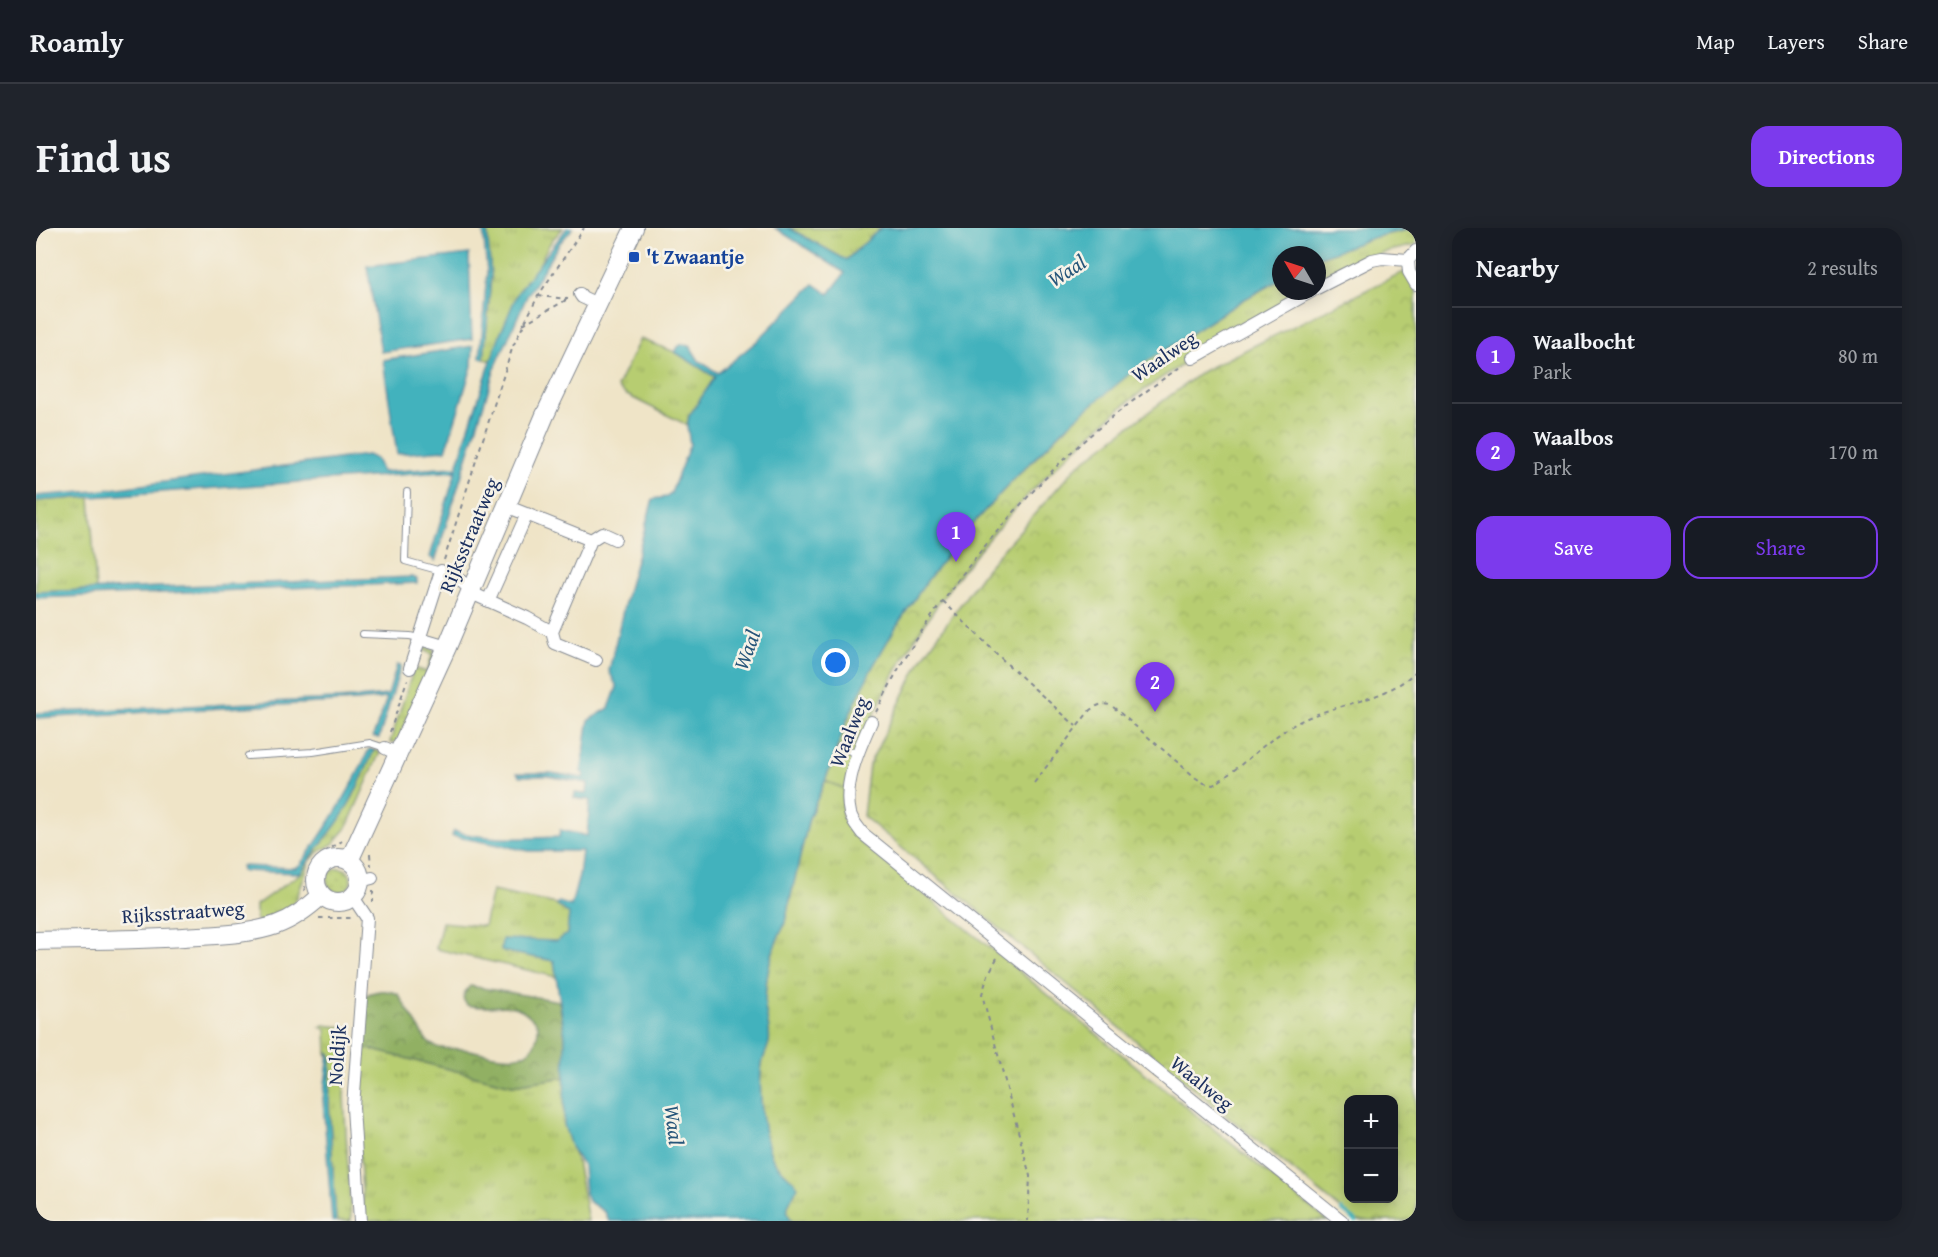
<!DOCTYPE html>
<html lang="en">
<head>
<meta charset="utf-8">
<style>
	:root { --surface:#171b24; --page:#20242c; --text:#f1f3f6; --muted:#9ea1a6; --line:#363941; --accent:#7c3aed }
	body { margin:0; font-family:"Gentium Book Plus",serif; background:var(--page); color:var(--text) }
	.controls { position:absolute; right:18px; bottom:18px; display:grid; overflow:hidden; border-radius:12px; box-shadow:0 3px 15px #0003 }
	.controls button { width:54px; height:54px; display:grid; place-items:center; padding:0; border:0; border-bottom:2px solid var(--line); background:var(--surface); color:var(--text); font:30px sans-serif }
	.compass { position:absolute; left:1236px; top:18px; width:54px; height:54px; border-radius:50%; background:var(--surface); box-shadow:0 3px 15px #0003; rotate:309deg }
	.you { position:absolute; left:800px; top:435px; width:21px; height:21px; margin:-15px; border:4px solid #fff; border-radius:50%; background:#1a73e8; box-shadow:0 0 0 9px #1a73e833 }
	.badge { display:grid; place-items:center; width:39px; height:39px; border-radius:50%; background:var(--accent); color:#fff; font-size:20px; font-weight:700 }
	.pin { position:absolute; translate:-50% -50px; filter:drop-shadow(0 2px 3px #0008) }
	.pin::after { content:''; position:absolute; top:32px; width:21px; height:18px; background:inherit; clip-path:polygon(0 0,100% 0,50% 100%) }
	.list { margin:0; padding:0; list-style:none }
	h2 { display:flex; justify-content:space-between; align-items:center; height:78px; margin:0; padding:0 24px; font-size:26px }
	h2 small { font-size:20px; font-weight:400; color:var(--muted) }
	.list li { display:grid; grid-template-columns:39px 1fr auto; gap:18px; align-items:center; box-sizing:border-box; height:96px; padding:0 24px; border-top:2px solid var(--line) }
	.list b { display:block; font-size:22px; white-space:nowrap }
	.list p { margin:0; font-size:20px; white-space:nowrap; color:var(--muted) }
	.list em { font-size:20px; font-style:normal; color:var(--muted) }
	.actions { display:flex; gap:12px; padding:18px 24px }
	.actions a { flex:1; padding:14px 0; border:2px solid var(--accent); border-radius:18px; text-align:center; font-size:21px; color:var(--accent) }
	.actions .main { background:var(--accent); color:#fff }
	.map { position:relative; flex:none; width:1380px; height:993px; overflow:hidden; border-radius:18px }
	header { display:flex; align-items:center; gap:36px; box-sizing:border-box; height:84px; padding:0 30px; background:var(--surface); border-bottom:2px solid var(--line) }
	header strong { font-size:28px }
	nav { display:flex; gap:33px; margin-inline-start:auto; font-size:21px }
	.intro { display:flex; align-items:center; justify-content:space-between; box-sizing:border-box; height:144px; padding:0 36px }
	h1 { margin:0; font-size:42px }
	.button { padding:15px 27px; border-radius:18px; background:var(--accent); color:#fff; font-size:21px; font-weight:700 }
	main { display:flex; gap:36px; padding:0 36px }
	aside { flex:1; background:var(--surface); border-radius:18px; box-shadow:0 3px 15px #0003 }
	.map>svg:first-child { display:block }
</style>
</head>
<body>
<header>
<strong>Roamly</strong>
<nav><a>Map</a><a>Layers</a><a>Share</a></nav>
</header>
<div class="intro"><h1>Find us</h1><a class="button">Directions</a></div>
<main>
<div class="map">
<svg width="1380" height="993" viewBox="0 0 1380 993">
	<defs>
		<pattern id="grass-tufts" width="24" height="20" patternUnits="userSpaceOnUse" patternTransform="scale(1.5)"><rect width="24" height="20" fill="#b7cd71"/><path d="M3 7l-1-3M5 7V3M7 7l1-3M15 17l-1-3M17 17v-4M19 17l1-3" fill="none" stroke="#9db064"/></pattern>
		<pattern id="forest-crowns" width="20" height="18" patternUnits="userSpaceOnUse" patternTransform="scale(1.5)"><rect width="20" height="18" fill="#91b063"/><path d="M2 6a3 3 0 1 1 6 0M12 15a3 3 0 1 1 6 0" fill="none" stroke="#769055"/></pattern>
		<pattern id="park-crowns" width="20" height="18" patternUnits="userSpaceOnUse" patternTransform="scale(1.5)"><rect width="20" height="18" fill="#b7cd71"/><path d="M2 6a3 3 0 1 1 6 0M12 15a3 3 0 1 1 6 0" fill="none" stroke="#9db064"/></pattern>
		<pattern id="garden-dots" width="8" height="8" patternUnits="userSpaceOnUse" patternTransform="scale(1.5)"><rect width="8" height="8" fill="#b7cd71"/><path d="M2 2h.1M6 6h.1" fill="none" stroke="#9db064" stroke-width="1.8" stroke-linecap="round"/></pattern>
	</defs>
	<rect width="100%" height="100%" fill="#f7f3e8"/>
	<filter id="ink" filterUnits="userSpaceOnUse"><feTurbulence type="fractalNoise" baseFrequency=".0167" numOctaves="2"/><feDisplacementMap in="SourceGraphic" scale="12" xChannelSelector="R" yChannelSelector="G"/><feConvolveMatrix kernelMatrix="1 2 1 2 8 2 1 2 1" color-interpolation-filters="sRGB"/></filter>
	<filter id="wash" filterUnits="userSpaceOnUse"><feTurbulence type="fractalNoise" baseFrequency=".008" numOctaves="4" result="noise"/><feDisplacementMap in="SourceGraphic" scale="24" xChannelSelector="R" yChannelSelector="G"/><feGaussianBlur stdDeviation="1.35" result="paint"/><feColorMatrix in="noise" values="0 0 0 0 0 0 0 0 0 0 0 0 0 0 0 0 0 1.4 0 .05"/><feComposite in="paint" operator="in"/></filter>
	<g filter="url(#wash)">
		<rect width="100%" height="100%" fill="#efe4c7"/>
		<!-- grass -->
		<path fill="url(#grass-tufts)" stroke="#697e68" stroke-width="1.5" d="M451,0H527L516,12L508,26L461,134L448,131L455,48Z
			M753,0H845L810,32Z
			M1380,0V17L1345,25L1281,58V30L1339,9Z
			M1245,51V63H1271L1145,135L1135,137L1119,151H1108L1083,171L1075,183L1027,225L972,283L956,292L935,318L933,329L855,446L809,547L806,588L813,601L825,615L1291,993H756C745,978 757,972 761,958C753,947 740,940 735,927C726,904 722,859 726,836C727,828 732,821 733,814C735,802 730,790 729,778C729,751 735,720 748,698L773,590L789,553L811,492L836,440L861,397L893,350L927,306L976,253L1033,196L1102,139L1207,72Z
			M604,111L639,124L679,149L653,188L651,197L589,166L581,159Z
			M54,269L60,362L0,364V273Z
			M388,418L397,421L399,428L362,513L355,515L354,514L378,440L391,444L396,426L387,422Z
			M338,522L344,524L310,601L297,616L281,625L274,633L260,672L248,684L224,694L220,691V677L265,645L273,631L302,593L317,569Z
			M456,663L520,676L533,686L531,706L521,713L466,723L518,733L521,749L400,721L406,694L448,698Z
			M288,797L312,800L308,868L315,993H300L293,876L295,828L293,825L291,827L290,801L284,799Z
			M325,819L476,857L530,849L528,897L541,933L552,993H328L321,884Z"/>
		<!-- forest -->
		<path fill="url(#forest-crowns)" stroke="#567060" stroke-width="1.5" d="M434,758L523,773L529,808L530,849L476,857L325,819L330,767C342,762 349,761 362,766L391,813C403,824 413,819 427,821C455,825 503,845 502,797C476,765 464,785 431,777L427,771L429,764Z"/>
		<!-- park -->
		<path fill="url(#park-crowns)" stroke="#697e68" stroke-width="1.5" fill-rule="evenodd" d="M1380,41V993H1319L827,588L833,537L885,432L949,342L1041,238L1167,143L1363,46ZM1312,872H1358V970H1312Z
			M1149,110L1160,128C1145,138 1129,147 1114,158C1088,175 1064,198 1041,219C939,312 851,428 809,561L789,553C803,515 816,476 836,440C879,358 940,287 1007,223C1036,193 1068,163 1102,139C1117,128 1133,120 1149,110Z"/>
		<!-- garden -->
		<path fill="url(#garden-dots)" stroke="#697e68" stroke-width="1.5" d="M291 652a12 12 0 1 1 24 0a12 12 0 1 1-24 0Z"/>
		<!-- water -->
		<path fill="#43b2bd" stroke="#2f708e" stroke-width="1.5" d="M447,0H451L455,48L448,131L444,130L451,44Z
			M531,0H537L523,16L491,68L459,140L399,333L394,329L434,196L463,109L482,64Z
			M739,0H753L810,32L845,0H1377L1339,9L1281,30V27H1245V51L1207,72L1102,139L1033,196L976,253L927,306L893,350L861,397L836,440L811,492L789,553L773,590L748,698C735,720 729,751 729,778C730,790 735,802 733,814C732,821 727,828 726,836C722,859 726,904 735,927C740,940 753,947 762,958C757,972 745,978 756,993H573L569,984L552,973L549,965L547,937L535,919L528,897L529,808L518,733L465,723L466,711L521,713L531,706L533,686L520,676L523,674L535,678L543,648L546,623H493L416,608L418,603C451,613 489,610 523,609L524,602L551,608L554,572L538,570L539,565L551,566L552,555L511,548H483L481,545H515L547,550L548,545L545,544C549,526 549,510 553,492L573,480L581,459L573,443L592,361L617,271L631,269L635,265L654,216L651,198L653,188L679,149L639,124L642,119L646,116L654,118L663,133L682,145L721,113L778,56L793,66L809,45Z
			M433,26L436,111L345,124L331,38Z
			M437,118L436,138L410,222L361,226L347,132Z
			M331,227L340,231L346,244L419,239V243L0,273V268L60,263Z
			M376,349L381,351V355L0,370V364Z
			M361,437L365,438L343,510L337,509L351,470L321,473L0,490V485L320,470L352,467Z
			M333,521L338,522C328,546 318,569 304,591C292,609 276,625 265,645L206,643L205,638L259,640L264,637C291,600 315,563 333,521Z
			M293,825L295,828L293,876L300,993H296L287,871Z"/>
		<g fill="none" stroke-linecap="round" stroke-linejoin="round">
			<!-- stream -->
			<path stroke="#43b2bd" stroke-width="4" d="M1306,982L1320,993"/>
		</g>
	</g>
	<g filter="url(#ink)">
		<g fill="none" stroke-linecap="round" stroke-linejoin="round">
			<defs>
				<path id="lane" d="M371,264L369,333L405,343
					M327,406L374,408L383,410
					M803,519L822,526
					M212,528L277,524L334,515L349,520"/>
				<path id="street" d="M1380,23L1372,32L1373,44L1380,56
					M1281,60L1336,32L1346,30L1372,32
					M544,66L546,69L561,76
					M1157,130L1276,63
					M555,312L566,305L579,311
					M452,373L491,286
					M516,404L519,415L560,432
					M384,411L411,419
					M374,440L405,343L425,353L442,368L491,390L516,404L555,312L470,278
					M835,494C823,521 807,555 814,585C816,593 822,599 826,605L1306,993
					M349,520L362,526
					M324,653L336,650
					M317,669L331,690L317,879L324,993"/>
				<path id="secondary" d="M280 652a22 22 0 1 1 44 0a22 22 0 1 1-44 0Z
					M313,633L411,419L509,187L598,0
					M0,713C49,712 99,712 148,709C179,707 211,707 240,697C257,691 273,679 286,667"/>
			</defs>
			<!-- lane casing -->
			<use href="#lane" stroke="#858a92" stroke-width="8"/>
			<!-- street casing -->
			<use href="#street" stroke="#858a92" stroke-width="14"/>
			<!-- secondary casing -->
			<use href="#secondary" stroke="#858a92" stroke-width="20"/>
			<!-- path -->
			<path stroke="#858a92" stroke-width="2" stroke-dasharray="4.5 4.5" stroke-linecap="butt" d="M502,68L532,71
				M487,96L532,71
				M408,332L477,118L502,68L548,0
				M907,373L970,435L1040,498
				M840,484C850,465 859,446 870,428C913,358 966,294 1023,236C1060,199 1104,167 1147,137
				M354,504L371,452
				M998,555L1054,482C1062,477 1067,474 1076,478L1160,550L1168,555L1177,557C1206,539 1229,513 1259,496C1298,474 1347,476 1380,443
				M334,626L335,638
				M337,662V674
				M268,663C277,630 278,631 306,613
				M283,690H316
				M961,730L952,747L946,766L994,948L992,993"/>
			<!-- lane -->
			<use href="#lane" stroke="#fff" stroke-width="6"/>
			<!-- street -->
			<use href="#street" stroke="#fff" stroke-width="12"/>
			<!-- secondary -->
			<use href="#secondary" stroke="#fff" stroke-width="18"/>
		</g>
	</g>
	<!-- markers -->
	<rect fill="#1a4fb4" stroke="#f7f3e8" stroke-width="2" x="592" y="23" width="12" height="12" rx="3"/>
	<g text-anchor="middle" stroke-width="5" stroke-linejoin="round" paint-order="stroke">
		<!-- transit labels -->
		<g font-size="20" font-weight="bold" fill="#164399" stroke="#f7f3e8" text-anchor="start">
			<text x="610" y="36">'t Zwaantje</text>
		</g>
		<!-- street labels -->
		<g font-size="20" fill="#1b2f5e" stroke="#f7f3e8">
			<text transform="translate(1128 128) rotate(-34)" y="7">Waalweg</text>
			<text transform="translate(433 307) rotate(-67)" y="7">Rijksstraatweg</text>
			<text transform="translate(813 504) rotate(-68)" y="7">Waalweg</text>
			<text transform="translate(147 684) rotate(-4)" y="7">Rijksstraatweg</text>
			<text transform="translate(301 827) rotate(-86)" y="7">Noldijk</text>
			<text transform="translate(1166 855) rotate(39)" y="7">Waalweg</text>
		</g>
		<!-- water labels -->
		<g font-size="21" font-style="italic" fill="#27567a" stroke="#f7f3e8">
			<text transform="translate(1031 43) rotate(-33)" y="7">Waal</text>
			<text transform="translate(711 422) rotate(-70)" y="7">Waal</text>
			<text transform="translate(638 897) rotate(83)" y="7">Waal</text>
		</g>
	</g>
</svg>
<div class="controls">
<button>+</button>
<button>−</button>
</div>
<svg class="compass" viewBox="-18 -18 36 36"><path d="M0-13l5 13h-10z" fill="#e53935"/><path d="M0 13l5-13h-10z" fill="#9ea1a6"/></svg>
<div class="you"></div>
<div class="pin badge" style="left:920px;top:334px">1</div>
<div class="pin badge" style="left:1119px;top:484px">2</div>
</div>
<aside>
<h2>Nearby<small>2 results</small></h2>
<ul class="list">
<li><span class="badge">1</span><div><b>Waalbocht</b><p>Park</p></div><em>80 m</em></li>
<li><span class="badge">2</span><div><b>Waalbos</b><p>Park</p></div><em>170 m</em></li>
</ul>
<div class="actions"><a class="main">Save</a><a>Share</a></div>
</aside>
</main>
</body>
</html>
